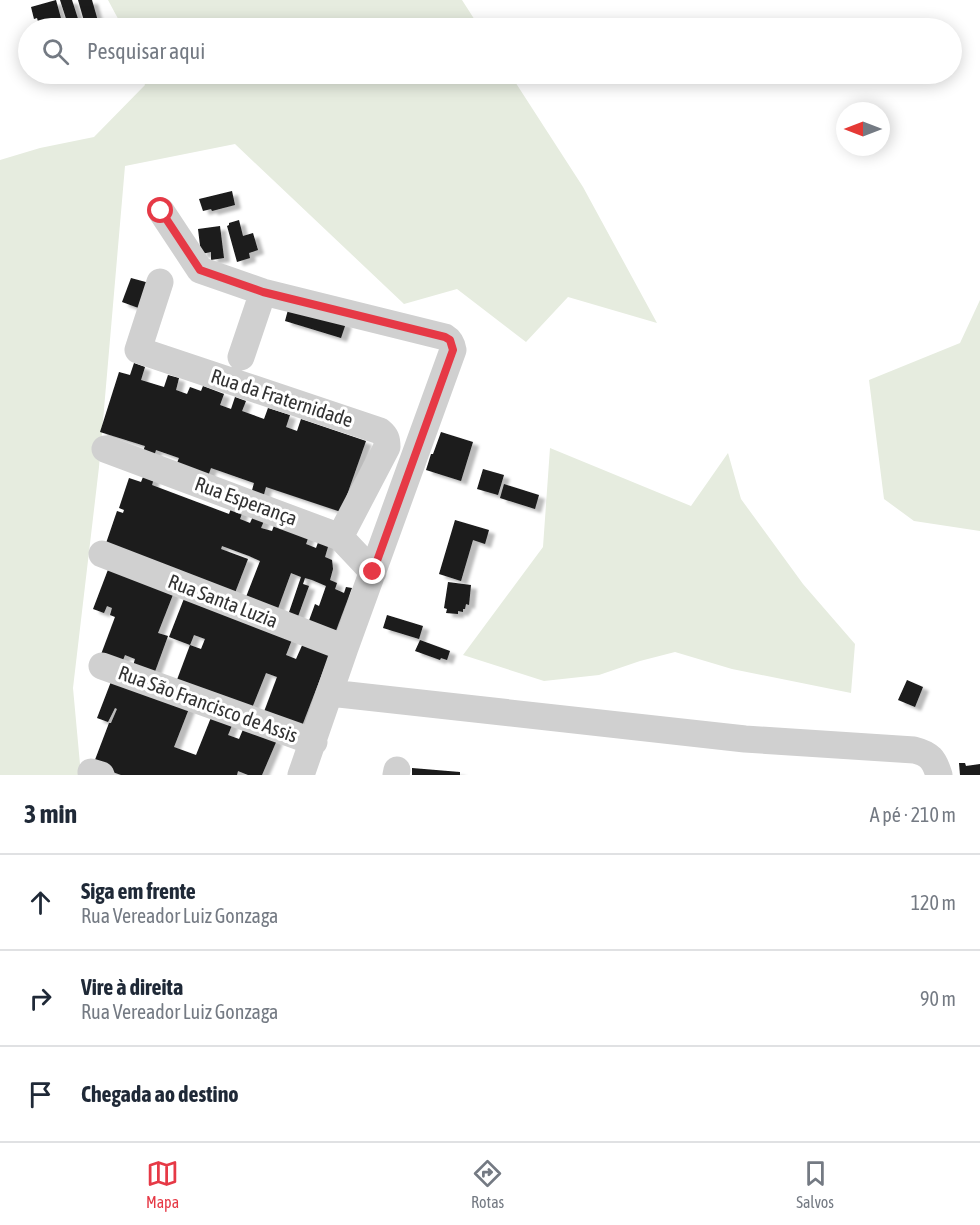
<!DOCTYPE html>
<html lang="pt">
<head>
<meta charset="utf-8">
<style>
	:root { --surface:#fff; --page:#f6f6f7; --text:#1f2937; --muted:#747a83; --line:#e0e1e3; --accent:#e63946 }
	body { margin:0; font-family:"Asap Condensed",sans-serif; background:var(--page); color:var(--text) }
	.compass { position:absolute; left:836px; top:102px; width:54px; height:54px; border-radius:50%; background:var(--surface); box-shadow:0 3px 15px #0003; rotate:270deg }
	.stop { position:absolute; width:18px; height:18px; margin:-14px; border:4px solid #e63946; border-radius:50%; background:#fff }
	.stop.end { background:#e63946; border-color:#fff; box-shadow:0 2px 6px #0008 }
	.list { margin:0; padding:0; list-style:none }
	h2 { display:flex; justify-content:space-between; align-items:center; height:78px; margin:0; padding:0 24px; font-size:26px }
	h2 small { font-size:20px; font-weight:400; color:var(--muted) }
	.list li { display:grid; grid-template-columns:39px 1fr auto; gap:18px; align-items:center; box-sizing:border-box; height:96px; padding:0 24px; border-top:2px solid var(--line) }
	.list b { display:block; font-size:22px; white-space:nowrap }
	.list p { margin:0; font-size:20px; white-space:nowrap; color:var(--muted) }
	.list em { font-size:20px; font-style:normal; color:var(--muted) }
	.icon { flex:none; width:33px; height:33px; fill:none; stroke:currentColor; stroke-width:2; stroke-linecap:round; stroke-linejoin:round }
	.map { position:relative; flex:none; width:980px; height:775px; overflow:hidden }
	.search { position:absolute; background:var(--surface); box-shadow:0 3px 15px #0003; left:18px; right:18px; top:18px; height:66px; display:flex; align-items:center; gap:15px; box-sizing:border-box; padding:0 21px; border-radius:33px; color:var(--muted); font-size:22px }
	.sheet { height:366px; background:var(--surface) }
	nav { display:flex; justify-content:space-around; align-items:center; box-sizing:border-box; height:84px; border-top:2px solid var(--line); background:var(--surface); font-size:16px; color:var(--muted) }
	nav a { display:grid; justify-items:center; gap:3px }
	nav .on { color:var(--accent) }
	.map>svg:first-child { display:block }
</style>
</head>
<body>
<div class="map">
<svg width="980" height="775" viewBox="0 0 980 775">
	<defs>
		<filter id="shadow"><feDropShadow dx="6" dy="4" stdDeviation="1.5" flood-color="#0004"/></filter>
	</defs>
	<rect width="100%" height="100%" fill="#fff"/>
	<!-- green -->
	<path fill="#e6ecdf" d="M108,0H462L480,28H123Z
		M141,74H510L583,187L657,323L568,297L526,342L457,289L404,304L235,144L125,166L99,467L73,688L81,775H0V160L40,148L94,137L145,85Z
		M980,300V531L914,521L884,499L869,380L960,343Z
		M550,448L691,506L728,453L741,499L803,584L855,644L851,693L732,669L675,652L640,661L599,675L544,681L463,655L543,547Z"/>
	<!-- building -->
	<path fill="#1a1a1a" filter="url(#shadow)" d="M56,0L62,22L60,23L61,27L40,28L37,18L34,19L31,7Z
		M60,0H72L81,28H69Z
		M78,0H92L100,28H86Z
		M232,191L235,205L212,211L211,209L203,211L199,199Z
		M239,220L243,236L253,233L258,250L249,253L250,258L237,262L227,226L229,225V223Z
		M220,226L224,258L211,260V252L201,254L198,229Z
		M131,278L153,284L144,310L122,302Z
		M289,306L346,323L341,338L285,321Z
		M134,363L145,367L141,380L164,387L168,375L179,378L176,390L187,394L190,387L201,391L203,386L224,394L220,405L231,409L235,397L246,401L242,411L264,419L268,408L290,415L286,427L297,431L301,419L366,441L341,512L266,487L263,498L251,494L254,483L211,468L207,479L175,468L179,458L156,450L153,460L141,457L145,446L100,432L119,372L130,375Z
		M441,432L473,442L461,481L426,470L431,454H433Z
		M483,469L504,475L498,495L477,489Z
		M145,472L155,475L152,485L229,514L233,503L244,508L240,519L250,523L255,512L266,516L261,528L272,531L276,520L310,533L306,544L316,548L320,537L330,540L325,557L332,560L333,569L330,580L337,583L335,589L344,593L346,587L352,588L334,636L307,626L315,604L319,606L326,586L312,580L305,578L303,584L309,586L296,622L287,618L301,577L291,573L276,614L244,602L260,561L249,556L222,546L221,549L248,559L233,598L104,549L117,511L123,513L124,510L119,508L129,478L141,482Z
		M504,484L539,495L535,509L500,498Z
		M455,520L489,530L485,544L473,540L461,581L439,574Z
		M109,567L174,592L158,633L168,636L153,677L132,669L135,659L125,655L121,665L100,657L115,617L110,615L112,608L107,606L104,613L93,609Z
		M448,582L471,585L469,605L466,604L465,609H463V612L458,611V614L446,613L447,609L444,608Z
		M185,596L293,637L286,655L296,659L304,641L330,653L302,726L262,717L277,677L266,673L250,713L175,685L190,645L201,649L205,639L194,635L190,645L169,637Z
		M387,615L423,626L419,639L383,628Z
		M420,640L450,651L447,660L441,658L440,660L415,651Z
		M112,679L190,706L174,747L196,755L212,715L233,723L228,735L239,739L244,727L277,740L262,775H248L238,771L237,775H121L93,765L109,723H111L117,709L115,708L108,722L97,718Z
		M907,680L923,687L915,707L898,700Z
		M959,763H965L966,766L980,764V775H960Z
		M412,768L460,772V775H412Z"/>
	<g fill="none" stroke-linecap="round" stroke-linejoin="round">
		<!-- minor -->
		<path stroke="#d0d0d0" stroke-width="27" d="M161,211L200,270L263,292L445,337C450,340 452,344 453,350L345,648L301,775
			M160,282L138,350L380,431C386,436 387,439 387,447L340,537
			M241,357L263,292
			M105,449L340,537L373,572
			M102,554L345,648
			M102,666L314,742
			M330,693L745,739L914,750C930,754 934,759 939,775
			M91,772L101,775
			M396,775L397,770"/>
	</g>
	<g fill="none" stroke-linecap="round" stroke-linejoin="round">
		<!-- route -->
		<path stroke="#e63946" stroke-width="8" d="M161,211L200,270L263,292L445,337L450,340L453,350L373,572"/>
	</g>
	<g text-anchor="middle" stroke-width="6" stroke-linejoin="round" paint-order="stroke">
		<!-- street labels -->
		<g font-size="20" fill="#333" stroke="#fff">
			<text transform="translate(282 398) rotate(18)" y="7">Rua da Fraternidade</text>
			<text transform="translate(246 501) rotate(20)" y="7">Rua Esperança</text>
			<text transform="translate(223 601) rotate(21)" y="7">Rua Santa Luzia</text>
			<text transform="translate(208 704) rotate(20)" y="7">Rua São Francisco de Assis</text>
		</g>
	</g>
</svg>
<svg class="compass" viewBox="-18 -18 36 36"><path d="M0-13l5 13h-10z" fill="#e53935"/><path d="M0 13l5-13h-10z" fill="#747a83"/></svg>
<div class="stop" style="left:161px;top:211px"></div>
<div class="stop end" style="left:373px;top:572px"></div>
<div class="search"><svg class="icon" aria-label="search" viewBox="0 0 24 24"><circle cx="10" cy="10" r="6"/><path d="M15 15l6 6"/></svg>Pesquisar aqui</div>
</div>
<section class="sheet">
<h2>3 min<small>A pé · 210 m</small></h2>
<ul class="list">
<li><svg class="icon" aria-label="ahead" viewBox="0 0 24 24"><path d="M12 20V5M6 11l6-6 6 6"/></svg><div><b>Siga em frente</b><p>Rua Vereador Luiz Gonzaga</p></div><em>120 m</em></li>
<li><svg class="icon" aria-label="right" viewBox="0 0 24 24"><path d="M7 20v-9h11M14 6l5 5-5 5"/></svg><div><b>Vire à direita</b><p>Rua Vereador Luiz Gonzaga</p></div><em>90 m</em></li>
<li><svg class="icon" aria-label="arrive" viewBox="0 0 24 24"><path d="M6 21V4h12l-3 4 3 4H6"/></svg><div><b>Chegada ao destino</b></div></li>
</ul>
</section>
<nav>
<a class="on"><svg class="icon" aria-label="map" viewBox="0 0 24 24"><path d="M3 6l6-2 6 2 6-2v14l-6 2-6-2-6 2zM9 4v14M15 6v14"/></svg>Mapa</a>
<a><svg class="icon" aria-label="directions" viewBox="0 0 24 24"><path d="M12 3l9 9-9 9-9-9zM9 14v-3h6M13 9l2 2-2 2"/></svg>Rotas</a>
<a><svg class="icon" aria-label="saved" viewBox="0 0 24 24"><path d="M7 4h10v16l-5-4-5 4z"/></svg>Salvos</a>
</nav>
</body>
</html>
